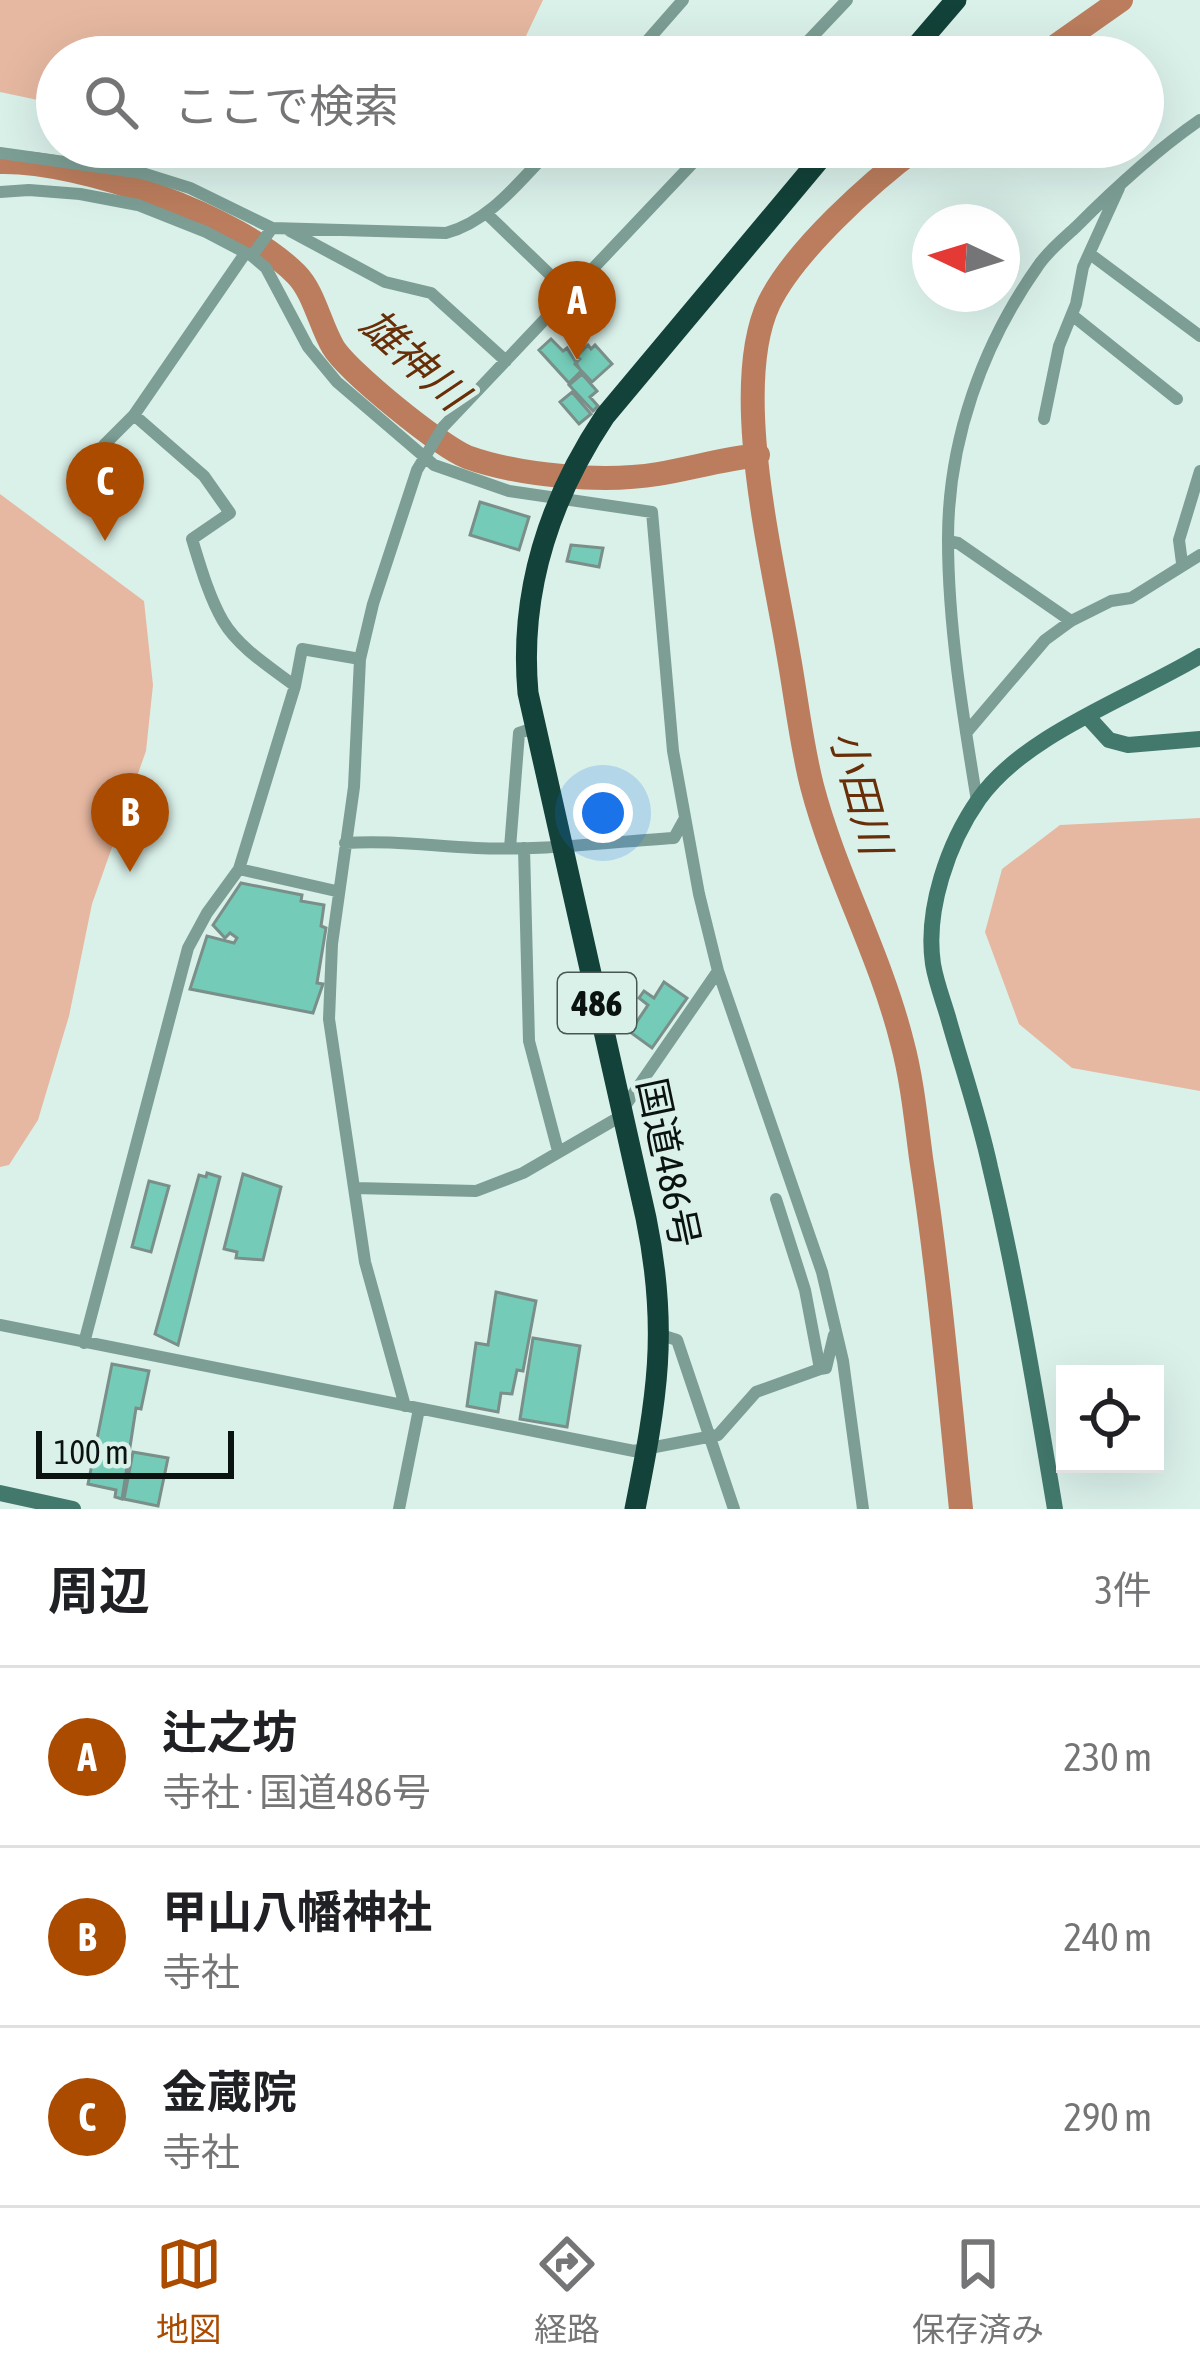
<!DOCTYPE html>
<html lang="ja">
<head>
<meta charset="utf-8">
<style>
	:root { --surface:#fff; --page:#f6f6f6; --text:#202124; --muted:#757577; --line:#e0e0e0; --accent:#ab4b00 }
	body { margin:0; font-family:"Asap Condensed","Noto Sans JP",sans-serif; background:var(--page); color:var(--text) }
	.controls { position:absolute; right:36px; bottom:36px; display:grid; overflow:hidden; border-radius:0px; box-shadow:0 12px 48px #0002 }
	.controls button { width:108px; height:108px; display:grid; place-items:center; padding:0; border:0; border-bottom:3px solid var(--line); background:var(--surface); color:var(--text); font:60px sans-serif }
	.compass { position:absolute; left:912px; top:204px; width:108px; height:108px; border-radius:50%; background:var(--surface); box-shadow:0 12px 48px #0002; rotate:274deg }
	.scale { position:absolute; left:36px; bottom:30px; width:198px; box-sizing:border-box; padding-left:12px; border:6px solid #0b1311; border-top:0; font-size:33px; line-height:42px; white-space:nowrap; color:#0b1311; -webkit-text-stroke:9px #daf1ea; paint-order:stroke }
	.you { position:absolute; left:603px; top:813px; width:42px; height:42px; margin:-30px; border:9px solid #fff; border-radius:50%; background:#1a73e8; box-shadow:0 0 0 18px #1a73e833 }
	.badge { display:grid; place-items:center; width:78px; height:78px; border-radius:50%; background:var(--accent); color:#fff; font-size:39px; font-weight:700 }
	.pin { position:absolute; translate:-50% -99px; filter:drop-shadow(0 3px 6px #0008) }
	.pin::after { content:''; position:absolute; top:63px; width:42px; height:36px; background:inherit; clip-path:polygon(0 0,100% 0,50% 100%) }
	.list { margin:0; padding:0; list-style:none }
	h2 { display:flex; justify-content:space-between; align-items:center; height:156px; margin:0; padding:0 48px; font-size:51px }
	h2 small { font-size:39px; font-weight:400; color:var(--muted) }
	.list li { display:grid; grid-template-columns:78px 1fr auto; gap:36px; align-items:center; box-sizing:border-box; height:180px; padding:0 48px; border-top:3px solid var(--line) }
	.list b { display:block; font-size:45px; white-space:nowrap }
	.list p { margin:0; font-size:39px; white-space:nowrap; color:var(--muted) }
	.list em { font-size:39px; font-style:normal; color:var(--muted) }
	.icon { flex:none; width:66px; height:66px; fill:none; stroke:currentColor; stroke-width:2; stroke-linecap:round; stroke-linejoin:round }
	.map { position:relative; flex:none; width:1200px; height:1509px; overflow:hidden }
	.search { position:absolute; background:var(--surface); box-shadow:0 12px 48px #0002; left:36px; right:36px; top:36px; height:132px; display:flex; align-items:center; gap:30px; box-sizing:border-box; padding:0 42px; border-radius:66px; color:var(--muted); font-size:45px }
	.sheet { height:696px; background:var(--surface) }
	nav { display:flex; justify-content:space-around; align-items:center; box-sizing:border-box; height:168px; border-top:3px solid var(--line); background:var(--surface); font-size:33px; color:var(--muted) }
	nav a { display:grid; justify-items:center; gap:6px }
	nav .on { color:var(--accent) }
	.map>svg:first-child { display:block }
</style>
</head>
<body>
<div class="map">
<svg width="1200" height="1509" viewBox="0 0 1200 1509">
	<rect width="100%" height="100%" fill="#daf1ea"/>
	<!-- green -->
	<path fill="#e6b8a1" d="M0,0H543L516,57H57V104L0,92Z
		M0,494L144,601L153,685L146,751L92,904L69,1016L38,1120L9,1165L0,1167Z
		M1200,818V1091L1072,1068L1019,1024L985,932L1002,869L1060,825Z"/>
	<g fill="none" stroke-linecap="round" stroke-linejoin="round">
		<!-- river -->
		<path stroke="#bb7d5d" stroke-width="24" d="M1040,57L1121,0
			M918,147C871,182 795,250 769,303C729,388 773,561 788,652C796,696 801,743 812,786C835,874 880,954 902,1042C912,1079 916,1120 921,1158C939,1275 949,1392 961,1509
			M0,162C80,160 239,216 296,274C314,292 320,325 333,347C348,372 440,446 467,457C520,476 604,483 658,474C692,468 724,459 758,455"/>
	</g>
	<!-- building -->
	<path fill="#74cbb7" stroke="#7a8f89" stroke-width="3" d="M551,339L563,351L567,348L581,371L569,383L539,350Z
		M588,345L591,349L595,345L612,364L592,382L575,364L580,359L577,356Z
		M582,374L597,391L590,397L598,406L593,411L569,385Z
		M572,392L591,414L579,424L560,402Z
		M480,502L529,517L519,550L470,535Z
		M571,545L603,548L599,567L567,561Z
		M241,883L302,895L301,901L324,905L321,926L326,928L317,983L323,984L313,1013L190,989L207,936L234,943L237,938L230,933L225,938L213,925Z
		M664,982L687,998L652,1048L630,1032L633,1028L623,1020L626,1016L636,1023L648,1005L639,998L644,991L654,998Z
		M207,1173L220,1177L178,1345L155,1334L199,1175L206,1177Z
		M243,1174L281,1187L263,1260L236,1258L237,1252L224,1249Z
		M149,1181L169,1186L151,1252L132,1247Z
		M496,1292L536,1301L523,1371L517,1370L512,1394L501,1393L498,1412L467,1406L476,1343L488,1345Z
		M533,1338L580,1346L567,1427L520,1419Z
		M112,1364L149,1371L141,1409L136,1408L122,1499L115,1497L116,1490L88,1484Z
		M133,1452L168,1458L158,1506L124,1499Z"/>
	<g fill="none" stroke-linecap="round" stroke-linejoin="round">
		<!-- street -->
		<path stroke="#7c9e95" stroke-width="12" d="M633,57L683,0
			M793,57L847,0
			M0,153L142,173L190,188L272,228L446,233C491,221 521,179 553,147
			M0,192L29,190L80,194L138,205L206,232L252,256L266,268L308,347L337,382L434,465L509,491L652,512L673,751L699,894L718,971L822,1272L843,1361L863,1509
			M487,214L569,293
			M290,231L385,282L431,293L506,361
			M1090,254L1200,336
			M244,255L134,415L204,476L230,513L192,539C200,565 209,597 223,621C239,648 270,667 295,686
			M252,256L272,228
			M1072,315L1177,399
			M1044,419L1059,346L1076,304L1083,267L1119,188
			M104,445L134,415
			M948,541L958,543L1071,621
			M1182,563L1179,540L1200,471
			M966,733L1045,640L1071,621L1111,601L1131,598L1200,555
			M977,801C963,716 948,625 948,539C948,441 982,345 1038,266C1048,251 1063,239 1076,227C1115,188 1155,151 1200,120
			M345,843C390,840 431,846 476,848C542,851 608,842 674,838L684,820
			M510,848L519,733L534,728
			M524,848L529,1041L558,1151
			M239,869L336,891
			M355,1188L476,1191L523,1173L616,1119L718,971
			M0,1325L634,1451L718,1435L756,1392L820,1369L805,1290L776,1199
			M661,1335L677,1340L734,1509
			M84,1343L188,948L207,913L239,869L295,686L302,649L360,659
			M820,1369L826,1368L834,1335
			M405,1406L365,1262L329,1019L332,944L354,787L360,659L373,604L417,470L443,427L708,147
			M399,1509L419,1409"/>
		<!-- secondary -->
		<path stroke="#43796d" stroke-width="16" d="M1088,717L1109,740L1128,745L1200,739
			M0,1493L73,1509
			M1055,1509C1036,1395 1017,1280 990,1167C979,1116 962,1067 948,1017C943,1000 936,982 933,964C925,910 948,843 979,799C1025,734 1132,697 1200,656"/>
		<!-- highway -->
		<path stroke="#124239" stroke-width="21" d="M907,57L956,0
			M635,1509C657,1399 669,1330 646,1218L528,693C519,592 549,500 605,416L830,147"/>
	</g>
	<g text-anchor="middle" stroke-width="9" stroke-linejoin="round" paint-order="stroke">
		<!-- shield labels -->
		<rect fill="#daf1ea" stroke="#495652" stroke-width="3" x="558" y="973" width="78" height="60" rx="9"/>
		<g font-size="36" font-weight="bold" fill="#0b1311">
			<text x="597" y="1016">486</text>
		</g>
		<!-- street labels -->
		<g font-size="39" fill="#0b1311" stroke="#daf1ea">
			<text transform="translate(669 1163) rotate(78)" y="14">国道486号</text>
		</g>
		<!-- water labels -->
		<g font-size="42" font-style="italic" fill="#682e07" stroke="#daf1ea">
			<text transform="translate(414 359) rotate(42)" y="15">雄神川</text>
			<text transform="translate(861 792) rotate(75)" y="15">小田川</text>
		</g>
	</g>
</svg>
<div class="controls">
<button><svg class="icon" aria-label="locate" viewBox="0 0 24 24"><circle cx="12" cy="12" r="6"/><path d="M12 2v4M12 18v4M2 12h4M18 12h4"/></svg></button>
</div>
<svg class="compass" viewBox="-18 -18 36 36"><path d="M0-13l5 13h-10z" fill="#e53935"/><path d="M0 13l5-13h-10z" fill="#757577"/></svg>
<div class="scale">100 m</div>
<div class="you"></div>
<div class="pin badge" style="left:577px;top:360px">A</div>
<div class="pin badge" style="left:130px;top:872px">B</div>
<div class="pin badge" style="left:105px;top:541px">C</div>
<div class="search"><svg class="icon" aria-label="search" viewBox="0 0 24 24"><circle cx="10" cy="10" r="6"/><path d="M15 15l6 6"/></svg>ここで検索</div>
</div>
<section class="sheet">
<h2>周辺<small>3件</small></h2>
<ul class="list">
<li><span class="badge">A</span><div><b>辻之坊</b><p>寺社 · 国道486号</p></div><em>230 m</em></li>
<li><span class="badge">B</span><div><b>甲山八幡神社</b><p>寺社</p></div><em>240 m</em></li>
<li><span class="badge">C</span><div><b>金蔵院</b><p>寺社</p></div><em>290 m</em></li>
</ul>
</section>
<nav>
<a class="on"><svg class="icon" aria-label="map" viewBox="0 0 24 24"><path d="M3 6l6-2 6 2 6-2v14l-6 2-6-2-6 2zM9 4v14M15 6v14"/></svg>地図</a>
<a><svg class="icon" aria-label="directions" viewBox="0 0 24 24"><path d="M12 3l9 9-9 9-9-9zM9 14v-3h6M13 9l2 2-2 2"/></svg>経路</a>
<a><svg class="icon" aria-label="saved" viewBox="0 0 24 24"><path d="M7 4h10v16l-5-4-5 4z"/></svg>保存済み</a>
</nav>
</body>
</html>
